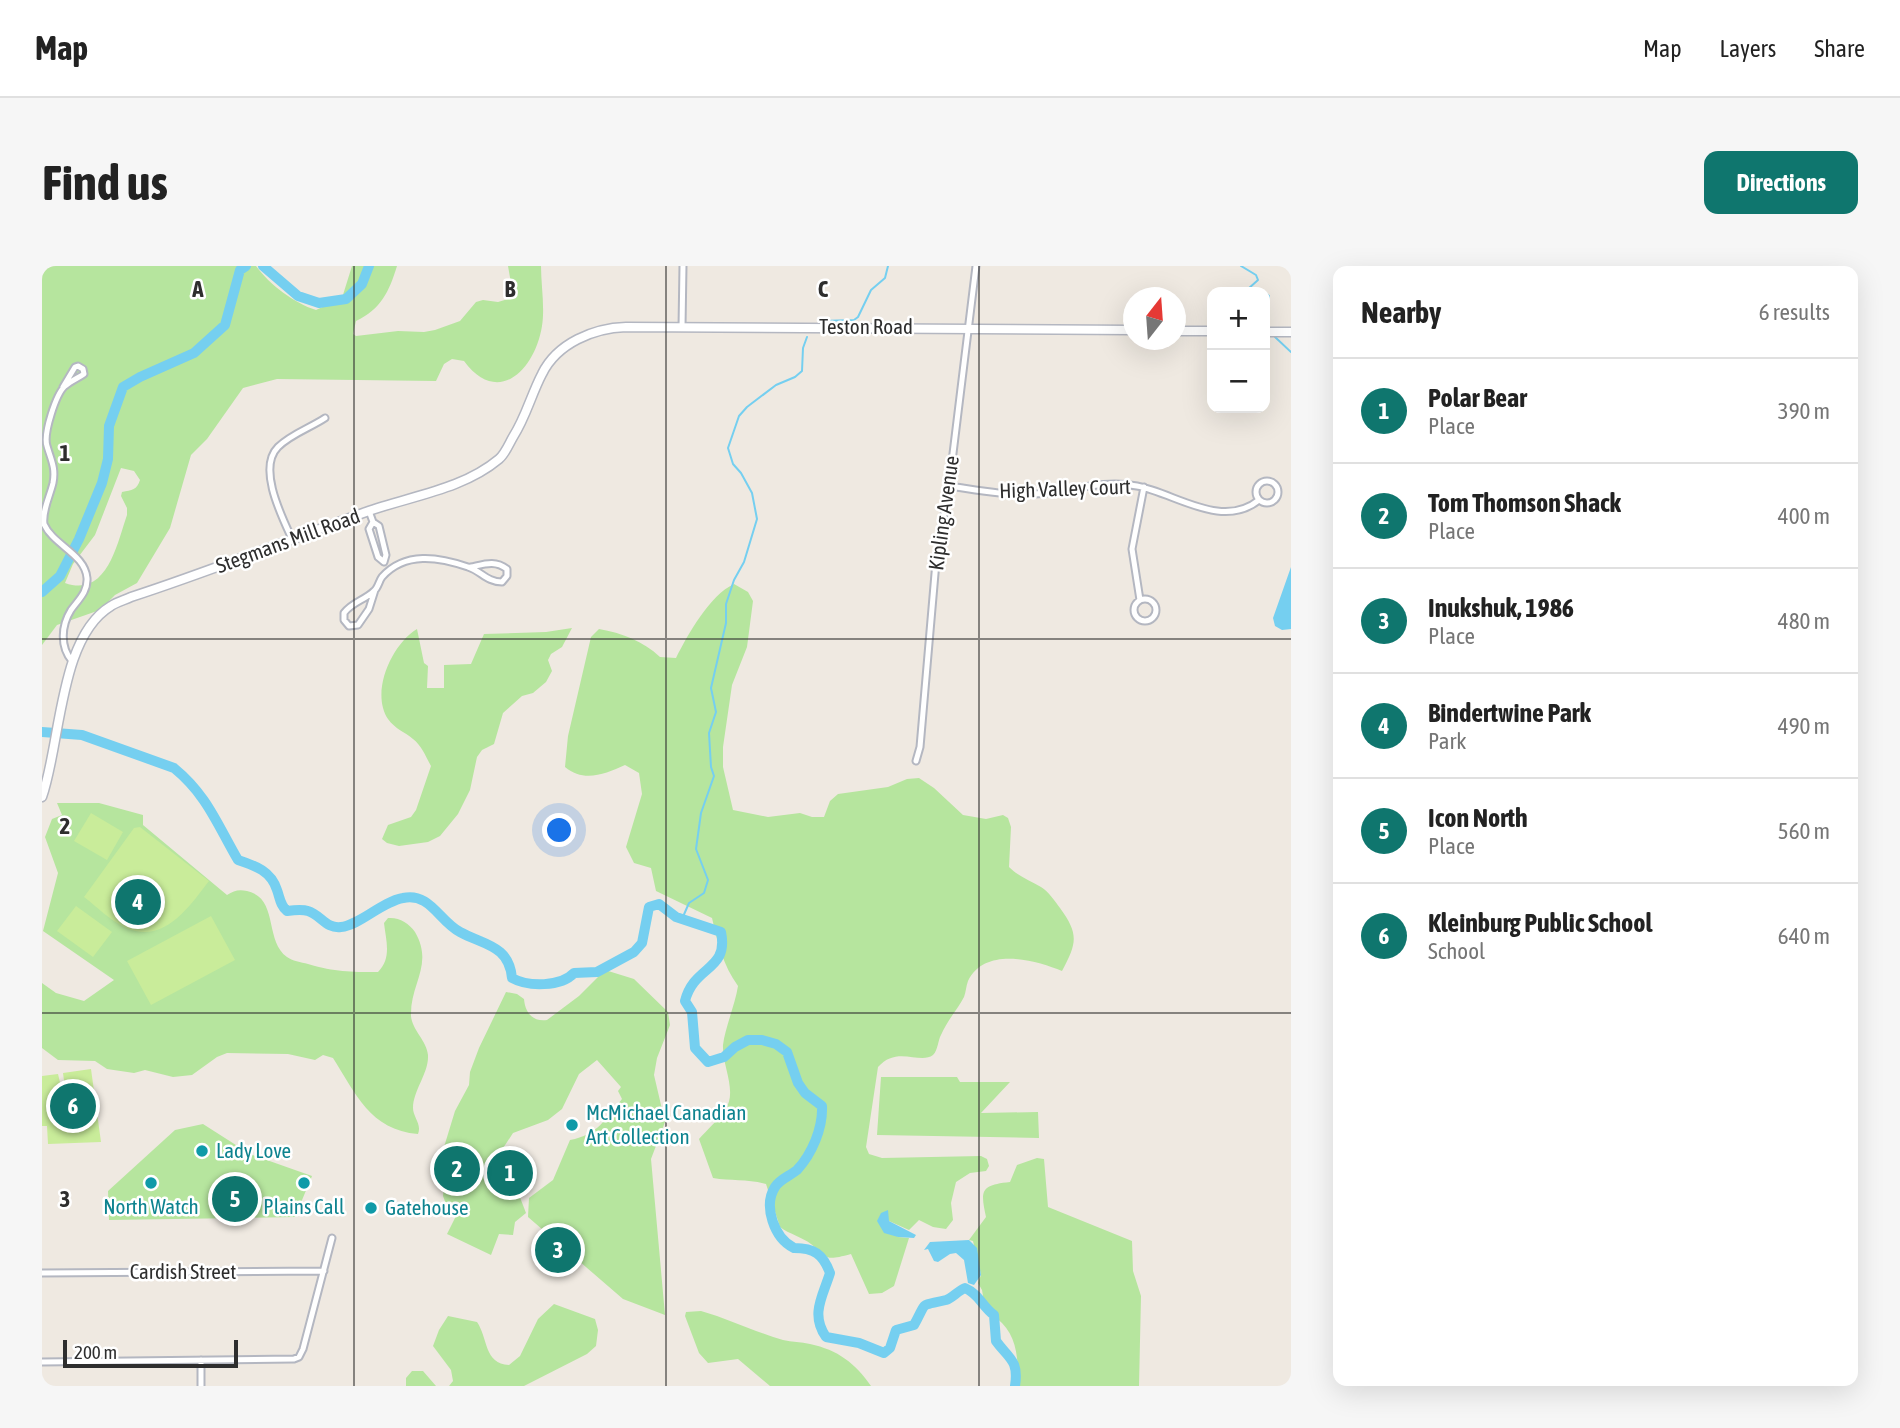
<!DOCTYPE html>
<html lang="en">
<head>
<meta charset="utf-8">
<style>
	:root { --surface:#fff; --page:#f6f6f6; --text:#222; --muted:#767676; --line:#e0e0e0; --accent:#0f766e }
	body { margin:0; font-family:"Asap Condensed",sans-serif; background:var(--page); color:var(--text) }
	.controls { position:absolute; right:21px; top:21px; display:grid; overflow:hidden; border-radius:14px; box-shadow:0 7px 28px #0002 }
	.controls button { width:63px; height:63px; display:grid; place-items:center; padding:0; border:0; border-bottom:2px solid var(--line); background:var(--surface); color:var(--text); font:35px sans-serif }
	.compass { position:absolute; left:1081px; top:21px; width:63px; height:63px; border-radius:50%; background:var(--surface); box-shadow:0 7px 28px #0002; rotate:17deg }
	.scale { position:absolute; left:21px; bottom:18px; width:175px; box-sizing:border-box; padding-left:7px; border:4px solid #2e2e2e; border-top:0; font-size:19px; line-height:24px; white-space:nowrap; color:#2e2e2e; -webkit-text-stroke:5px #fff; paint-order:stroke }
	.you { position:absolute; left:518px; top:565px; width:24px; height:24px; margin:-18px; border:5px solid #fff; border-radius:50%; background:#1a73e8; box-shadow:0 0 0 10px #1a73e833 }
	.badge { display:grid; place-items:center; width:46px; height:46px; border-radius:50%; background:var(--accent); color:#fff; font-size:23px; font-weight:700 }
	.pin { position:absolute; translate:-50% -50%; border:4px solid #fff; box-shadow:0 2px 7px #0006 }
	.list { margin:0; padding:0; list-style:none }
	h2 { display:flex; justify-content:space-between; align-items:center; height:91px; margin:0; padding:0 28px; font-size:30px }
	h2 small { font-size:23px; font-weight:400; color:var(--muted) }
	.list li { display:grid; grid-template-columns:46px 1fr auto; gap:21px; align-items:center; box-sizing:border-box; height:105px; padding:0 28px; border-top:2px solid var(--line) }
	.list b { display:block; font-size:26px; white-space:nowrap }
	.list p { margin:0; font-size:23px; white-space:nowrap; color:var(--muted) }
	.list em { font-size:23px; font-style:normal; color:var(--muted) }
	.map { position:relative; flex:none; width:1249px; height:1120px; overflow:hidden; border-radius:14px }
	header { display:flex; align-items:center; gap:42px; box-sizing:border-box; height:98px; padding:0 35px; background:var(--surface); border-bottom:2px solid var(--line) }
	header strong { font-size:33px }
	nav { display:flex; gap:38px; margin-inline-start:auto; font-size:24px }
	.intro { display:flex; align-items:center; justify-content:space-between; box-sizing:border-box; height:168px; padding:0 42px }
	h1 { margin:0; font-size:49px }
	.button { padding:18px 32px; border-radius:14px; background:var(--accent); color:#fff; font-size:24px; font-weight:700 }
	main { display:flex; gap:42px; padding:0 42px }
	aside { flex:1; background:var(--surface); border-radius:14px; box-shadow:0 7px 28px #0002 }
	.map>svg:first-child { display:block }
</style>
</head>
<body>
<header>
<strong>Map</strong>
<nav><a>Map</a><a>Layers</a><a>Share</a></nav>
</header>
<div class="intro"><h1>Find us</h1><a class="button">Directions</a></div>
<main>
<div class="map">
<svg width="1249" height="1120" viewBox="0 0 1249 1120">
	<rect width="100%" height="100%" fill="#efe9e1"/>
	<!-- green -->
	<path fill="#b6e59e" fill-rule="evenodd" d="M0,0H214C228,19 252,37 274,44L300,32L310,0H355C347,26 339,43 314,55L311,68L314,70L356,65L382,66L393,64L418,55L434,36L441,34L456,36L466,33L470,23L466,0H499C499,19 503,41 500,60C493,104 456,141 422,95L410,93L402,98L394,115L235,113L201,122L165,173L149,189L128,262L95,317L73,329L58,344L15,359L0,379ZM79,202L92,205L98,214C95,224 90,224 80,226L79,230L85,242V249C75,278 65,332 23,317L31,298L53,269Z
		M692,318L706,326L711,335L705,381L690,419L681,481V501L691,544L726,551L758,547L770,551H782L788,535L796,528L846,521L865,513L877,512L892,522L921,549L944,553L961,549L966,552L969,561L967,601C977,611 988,614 999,621C1007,626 1012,634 1018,642C1037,668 1035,677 1020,705C993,694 943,680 926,715C924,720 924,726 922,731C915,744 905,755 899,769C896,774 896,784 891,789C878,799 855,779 836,801L824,881L827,888L840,892L939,890L945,893L947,900L944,905L928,907L914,916L909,937L911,954L904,963L891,961L877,954L867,964L847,955L839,948L856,971L867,972L852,1020L840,1027L827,1028L809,988C782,995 788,993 769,978C760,971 747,968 738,961L724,918C706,913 689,915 671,912L657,873C666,863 676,854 683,844C696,826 680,800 681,779C683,762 693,739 696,720C681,699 676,678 670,652L614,625L609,602L592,597L584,581L600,528L597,507L583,499C563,508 542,517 523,501L526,470L549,371L557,363C580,367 601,375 618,391L634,392C646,368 668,329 692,318Z
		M530,362L520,381L509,388L506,394L510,405L504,416L491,427L480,430L461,447L452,478L440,484L435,491L428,524L416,548L398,570L386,576L357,580L345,577L340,573L346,559L369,551L374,544L389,500C384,491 380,480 371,473C363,466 353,463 346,453C328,426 350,378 375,363L382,397L386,400L385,422H402V399L429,398L442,368L504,366Z
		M15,537H57L101,549V559L185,629C192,625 196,623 205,625C237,632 222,674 245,691C250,695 259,696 266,698C294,706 307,706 336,706C350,692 344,675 342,657L346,652C357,651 367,657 373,666C392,699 368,717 369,750C370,764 385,775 386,789C387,807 371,824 371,842C371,851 380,858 376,868C328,864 314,828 291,792L281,789L273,794L246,788L185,787L175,791L150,809L131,811L103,804L92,807L65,803L53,795L16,794L0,782V717L14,727L42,735L72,714L1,665L16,607L3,571L10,553L20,549Z
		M563,704L592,713L626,746L628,759L615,792L612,809L623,856L609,893L623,1049L581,1033L486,951L487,932L511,914L528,874C556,869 563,853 580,833L576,825L579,821L555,794L537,808L520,843L506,854L471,867L452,896C472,910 475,924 484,947L473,956L471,969L457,968L449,989L405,968L414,950L404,938L401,930L404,901L402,881L413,845L427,819L428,806L437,782L464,726L475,728L482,733C483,746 490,756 505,754L537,730Z
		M839,811H915L918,816H968L939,847L996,846L997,872L835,869Z
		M161,858L208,888L270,910L253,951L67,954L66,925L133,864Z
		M995,892L1002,893L1006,941L1090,975L1091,1005L1099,1030L1097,1120H975C977,1099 976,1073 960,1057C954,1051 948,1048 943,1042L940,1024L936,1017L939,1009L931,975L927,974L944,951C938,924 939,919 968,916L975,899Z
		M512,1038L553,1053L556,1064L554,1080L545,1088L482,1120H407L411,1115L409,1104L391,1080L397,1064L406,1050L435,1056C446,1072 442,1098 467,1099L478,1090L496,1053Z
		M659,1045C687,1053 713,1066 741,1074C750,1076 759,1076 768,1078C796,1084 813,1097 829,1120H728L696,1093L666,1097L657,1087L643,1050L644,1046Z
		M370,1105H381L394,1120H364V1112Z"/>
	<!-- pitch -->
	<path fill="#c9ec9a" d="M49,547L81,566L65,594L32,575Z
		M98,561L167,615C147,641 121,680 82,661C68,654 55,641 42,631L92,562Z
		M34,640L70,666L51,691L15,665Z
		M169,650L193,694L109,739L85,695Z
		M49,803L59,876L6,878L5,860H0V810L16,808L20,825L23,822L21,807Z"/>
	<!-- water -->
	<path fill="#75cff0" d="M1249,301V363L1240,364L1233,360L1231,352Z
		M846,944L847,955L874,969L872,972L856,971L842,967L835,955L839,947Z
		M927,974L935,982L939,1009L932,1019L926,1017L922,994L914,987L908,988L896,996L892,995L886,983L882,984L888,976Z"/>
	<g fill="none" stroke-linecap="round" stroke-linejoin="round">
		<!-- stream -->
		<path stroke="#75cff0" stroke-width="2" d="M1199,0L1214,9L1216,14L1206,23L1209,26
			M1217,26L1221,25L1227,30L1223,46
			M1223,50V54
			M780,55L812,54L816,51L829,24L843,12L846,0
			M1233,71L1249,86
			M640,653L647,637L662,627L666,614L654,583L659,547L672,510L669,501L667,467L674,446L669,422L684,357V338L692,314L702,296L715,253L710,227L699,207L691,198L686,182L697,150L705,141L734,119L753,111L760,105L761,82L765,71"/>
		<!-- river -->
		<path stroke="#75cff0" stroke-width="10" d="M221,0L256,30L277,37L304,33L320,18L327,0
			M0,326L18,310L37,273L60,217L66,193L67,160L81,121L98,111L152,87L183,59L198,4L204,0
			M0,466L40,469L132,502C165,529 175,558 196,594C214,600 229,605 235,624C238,632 238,639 245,645C252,644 260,643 266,645C279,649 284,663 299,661C318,659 339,636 361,632C388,626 397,655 418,666C442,679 467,679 470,712C486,721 519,721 532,707L555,706L592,686L600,677L607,641L617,638L634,651L679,666C687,705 652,699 643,735L650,746L653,782L666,796L682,791L693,781L706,774H720L734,778L745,786L756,817L763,827L780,840C781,862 770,888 755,904C748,910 738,913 733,921C721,940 732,972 752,982C772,982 781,988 788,1007C781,1030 768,1048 784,1071L817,1077L842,1087L848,1082L854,1064L872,1059C886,1034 876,1041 904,1034C910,1032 916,1025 923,1022C937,1028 940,1040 952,1049L954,1075C967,1093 977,1094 973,1120"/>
		<defs>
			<path id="street" d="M640,61L641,0
				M21,121L33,101L36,100L41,103L42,108C36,112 29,115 23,120C14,128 1,168 5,180C9,194 14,202 11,217C8,230 0,245 2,258C11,279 43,288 45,312C46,326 36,334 29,344C19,360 18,381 30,395
				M1214 226a11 11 0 1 1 22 0a11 11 0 1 1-22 0Z
				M907,220C935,224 965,230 993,228C1028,226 1059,213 1095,220C1133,227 1180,264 1217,234
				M327,245L331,256L337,260L344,289L342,296L336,291L327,263L331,256
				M250,273C240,251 215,202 236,181C249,168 268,162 283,152
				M333,324L327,343L316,359L307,360L302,354V347C310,336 323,334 332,325C336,322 337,315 340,311C363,285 397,291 426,301C439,305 445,316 460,316L465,310V303C453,294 443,298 429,301
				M1092 344a11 11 0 1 1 22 0a11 11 0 1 1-22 0Z
				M1098,334L1090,283L1102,221
				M874,495L878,481L894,296L907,220L934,0
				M0,1007L282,1005
				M159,1094V1120
				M0,1096L252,1093L257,1091L261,1083L290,972"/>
			<path id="secondary" d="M1134,65H1170
				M1223,66H1249
				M0,531C19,477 17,371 69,340C75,336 83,334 89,331C169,305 246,274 324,246C368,230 420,224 457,193C463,188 467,178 471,171C484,151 489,129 500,108C515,77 552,62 584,61L1092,64"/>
		</defs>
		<!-- street casing -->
		<use href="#street" stroke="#b4b7c1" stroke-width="9"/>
		<!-- secondary casing -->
		<use href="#secondary" stroke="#b4b7c1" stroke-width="11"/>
		<!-- street -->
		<use href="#street" stroke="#fff" stroke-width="5"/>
		<!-- secondary -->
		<use href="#secondary" stroke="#fff" stroke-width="8"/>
	</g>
	<!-- grid -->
	<path fill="none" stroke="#2e2e2e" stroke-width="2" stroke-opacity="0.55" d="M312,0V1120M624,0V1120M937,0V1120M0,373H1249M0,747H1249"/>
	<!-- markers -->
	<g fill="#0f9aa8" stroke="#fff" stroke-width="2.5">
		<circle cx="530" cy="859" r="7"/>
		<circle cx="160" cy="885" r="7"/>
		<circle cx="109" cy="917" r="7"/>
		<circle cx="262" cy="917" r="7"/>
		<circle cx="329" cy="942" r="7"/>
	</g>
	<g text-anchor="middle" stroke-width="5" stroke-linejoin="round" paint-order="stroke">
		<!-- street labels -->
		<g font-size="21" fill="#2e2e2e" stroke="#fff">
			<text x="824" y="68">Teston Road</text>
			<text transform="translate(1023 223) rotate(-2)" y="7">High Valley Court</text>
			<text transform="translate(902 247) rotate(-82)" y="7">Kipling Avenue</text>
			<text transform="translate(246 275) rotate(-20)" y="7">Stegmans Mill Road</text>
			<text x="141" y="1013">Cardish Street</text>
		</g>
		<!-- culture labels -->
		<g font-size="21" fill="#0d838f" stroke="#fff" text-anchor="start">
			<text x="544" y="854">McMichael Canadian<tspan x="544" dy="24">Art Collection</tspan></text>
			<text x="174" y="892">Lady Love</text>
			<text x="109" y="948" text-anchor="middle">North Watch</text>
			<text x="262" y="948" text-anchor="middle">Plains Call</text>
			<text x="343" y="949">Gatehouse</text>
		</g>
	</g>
	<g font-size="23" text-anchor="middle" font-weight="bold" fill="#2e2e2e" stroke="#fff" stroke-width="5" stroke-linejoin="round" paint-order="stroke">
		<text x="156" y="31">A</text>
		<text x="468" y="31">B</text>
		<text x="781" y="31">C</text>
		<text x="23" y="195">1</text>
		<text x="23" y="568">2</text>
		<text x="23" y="941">3</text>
	</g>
</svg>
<div class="controls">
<button>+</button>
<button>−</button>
</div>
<svg class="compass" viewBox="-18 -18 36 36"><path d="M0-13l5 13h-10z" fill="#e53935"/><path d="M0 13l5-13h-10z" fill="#767676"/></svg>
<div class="scale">200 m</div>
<div class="you"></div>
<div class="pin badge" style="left:468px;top:907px">1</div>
<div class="pin badge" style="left:415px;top:903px">2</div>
<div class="pin badge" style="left:516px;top:984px">3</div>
<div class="pin badge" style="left:96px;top:636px">4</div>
<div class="pin badge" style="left:193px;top:933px">5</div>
<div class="pin badge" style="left:31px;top:840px">6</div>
</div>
<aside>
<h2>Nearby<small>6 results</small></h2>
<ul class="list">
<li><span class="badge">1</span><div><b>Polar Bear</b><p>Place</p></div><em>390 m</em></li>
<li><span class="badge">2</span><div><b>Tom Thomson Shack</b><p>Place</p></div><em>400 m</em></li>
<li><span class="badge">3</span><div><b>Inukshuk, 1986</b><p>Place</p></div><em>480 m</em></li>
<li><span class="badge">4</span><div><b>Bindertwine Park</b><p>Park</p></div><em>490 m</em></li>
<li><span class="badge">5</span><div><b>Icon North</b><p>Place</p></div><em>560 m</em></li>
<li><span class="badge">6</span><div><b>Kleinburg Public School</b><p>School</p></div><em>640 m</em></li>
</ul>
</aside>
</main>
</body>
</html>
